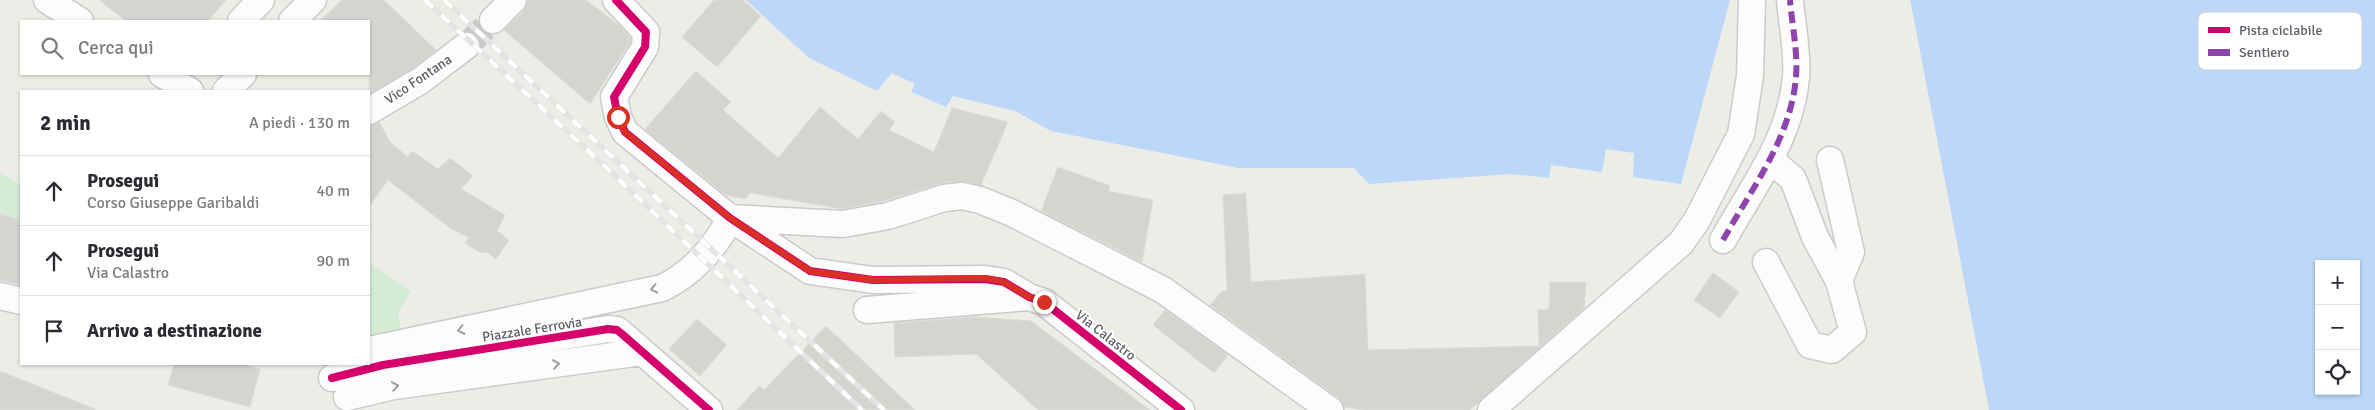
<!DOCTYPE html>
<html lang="it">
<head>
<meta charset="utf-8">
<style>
	:root { --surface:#fff; --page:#f2f2f3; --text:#2b2b33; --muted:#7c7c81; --line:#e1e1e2 }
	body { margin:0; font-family:Signika,sans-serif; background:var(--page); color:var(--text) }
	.controls { position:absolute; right:15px; bottom:15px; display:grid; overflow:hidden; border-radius:0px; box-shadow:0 1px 4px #0004 }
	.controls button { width:45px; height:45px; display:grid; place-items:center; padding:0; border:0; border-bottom:1px solid var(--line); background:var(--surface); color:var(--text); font:25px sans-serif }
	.stop { position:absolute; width:15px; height:15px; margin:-11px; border:4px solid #d93025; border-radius:50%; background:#fff }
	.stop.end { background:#d93025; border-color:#fff; box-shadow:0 1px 5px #0008 }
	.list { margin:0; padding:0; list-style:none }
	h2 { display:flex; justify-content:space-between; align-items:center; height:65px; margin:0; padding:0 20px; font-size:21px }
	h2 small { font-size:16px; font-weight:400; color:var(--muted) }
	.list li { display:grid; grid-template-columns:32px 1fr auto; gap:15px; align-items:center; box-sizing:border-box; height:70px; padding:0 20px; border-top:1px solid var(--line) }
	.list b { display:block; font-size:19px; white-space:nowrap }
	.list p { margin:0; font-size:16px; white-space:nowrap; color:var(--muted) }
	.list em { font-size:16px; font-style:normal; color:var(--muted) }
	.icon { flex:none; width:28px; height:28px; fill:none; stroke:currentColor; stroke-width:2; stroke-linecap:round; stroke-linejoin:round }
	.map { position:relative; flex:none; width:2375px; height:410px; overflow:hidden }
	.search { position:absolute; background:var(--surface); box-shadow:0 1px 4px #0004; left:20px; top:20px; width:350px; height:55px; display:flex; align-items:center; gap:12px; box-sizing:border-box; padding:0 18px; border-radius:0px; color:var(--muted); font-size:19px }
	.panel { position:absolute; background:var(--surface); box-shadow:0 1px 4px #0004; left:20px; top:90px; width:350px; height:275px; border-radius:0px }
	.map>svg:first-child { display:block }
</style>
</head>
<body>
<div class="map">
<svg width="2375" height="410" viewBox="0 0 2375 410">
	<rect width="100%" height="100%" fill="#edede8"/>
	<!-- green -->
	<path fill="#d4ebd5" d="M0,173L21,185V285L0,280Z
		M369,262L411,291L398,314L401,331L369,336Z"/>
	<!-- water -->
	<path fill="#bcd7f8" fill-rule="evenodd" d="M746,0H1730L1681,184L1633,177L1634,153L1606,149L1602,172L1551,165L1549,178L1511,174L1369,184L1354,168H1238L1051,131L1015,111L953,96L946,107L911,92L915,84L892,73L877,91L809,58Z
		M1910,0H2375V410H1989ZM2319,264H2356V391H2319Z"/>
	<!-- pier -->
	<path fill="#edede8" d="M1907,0H1910L1989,410H1987Z"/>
	<!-- building -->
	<path fill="#d4d4d1" stroke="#dddcd7" d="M99,0H226L208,21H126Z
		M342,0H384L436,50L412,69L369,94V21H320Z
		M528,0H586L619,25L631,38L630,42L590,104L504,30L524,11Z
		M714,0H743L761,16L717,67L682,37Z
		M696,71L731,102L723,110L778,158L820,107L858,139L881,111L895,122L889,130L934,152L952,108L1008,122L981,185L961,181L942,183L884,201L842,209L750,193L745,199L726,195L645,129Z
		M379,122L391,143L408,157L412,151L438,169L450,158L473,176L461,189L505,215L497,231L509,240L496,259L487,252L481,253L465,243L469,238L450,228L388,180L369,207V126Z
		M1058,167L1110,186L1108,191L1153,200L1142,262L1041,211Z
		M1246,193L1251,282L1365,274L1368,350L1539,346L1538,310L1549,309L1550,282H1586L1584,308L1470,410H1363L1344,407L1339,398L1210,305L1222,291H1227L1223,195Z
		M0,214L21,220V285L0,280Z
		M1713,273L1739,292L1720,318L1694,300Z
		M1165,310L1228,355L1214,373L1153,325Z
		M975,317L1031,321L1150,410H1038L976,354L895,357L894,323Z
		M697,319L727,345L700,376L669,349Z
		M826,326L844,343L915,410H737L759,386L764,390Z
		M174,364H242L260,369L250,407L168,385Z
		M0,371L95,409V410H0Z"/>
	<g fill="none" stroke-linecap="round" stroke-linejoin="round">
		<!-- minor-tunnel -->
		<path stroke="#c9cac8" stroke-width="26" stroke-dasharray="26 13" stroke-linecap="butt" d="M466,46L493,20"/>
		<defs>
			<path id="minor" d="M47,0L80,21
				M616,0L646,32L645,47L614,97L618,117L625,132L730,218L810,271L873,280L985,279L1004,282L1029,297L1044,302L1181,410
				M493,20L513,0
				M241,21L261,0
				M292,21L313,0
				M162,74L190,91
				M226,91L243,74
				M369,111L420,81L466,46
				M1830,160L1851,252L1839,281
				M731,218L843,224L888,216L944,198L962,196L980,200L1012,213L1163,290L1330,410
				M1723,240C1752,188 1791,138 1796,77C1798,52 1792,25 1790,0
				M1766,262L1810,345L1832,350L1853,332L1839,281L1815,237L1793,179L1773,162
				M0,296L21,301
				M867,310L1029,297
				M369,350L662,288C692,274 716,247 730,218
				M332,378L383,365L608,329L617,330L622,334L709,410
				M347,397L394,386L642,352
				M1491,410L1681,243L1697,220L1741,134L1750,76L1752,0"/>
		</defs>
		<!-- minor casing -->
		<use href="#minor" stroke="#cacbca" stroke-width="29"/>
		<!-- minor -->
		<use href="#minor" stroke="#fcfcfc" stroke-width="26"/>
		<defs>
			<path id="rail" d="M425,0L597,159L862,410
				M444,0L884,410"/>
		</defs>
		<!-- rail casing -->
		<use href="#rail" stroke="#e4e4e4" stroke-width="5.5"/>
		<!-- rail -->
		<use href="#rail" stroke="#fff" stroke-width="4" stroke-dasharray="11" stroke-linecap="butt"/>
		<!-- quiet -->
		<path stroke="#8e44ad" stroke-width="6" stroke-dasharray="12 6" stroke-linecap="butt" d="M1723,240C1752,188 1791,138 1796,77C1798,52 1792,25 1790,0"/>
		<defs>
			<path id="cycleway" d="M616,0L646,32L645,47L614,97L618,117L625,132L730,218L810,271L873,280L985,279L1004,282L1029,297L1044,302L1181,410
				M332,378L383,365L608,329L617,330L622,334L709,410"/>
		</defs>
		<!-- cycleway casing -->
		<use href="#cycleway" stroke="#fff" stroke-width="11"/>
		<!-- cycleway -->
		<use href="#cycleway" stroke="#d6006c" stroke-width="8"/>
	</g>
	<!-- one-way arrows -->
	<defs><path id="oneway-chevron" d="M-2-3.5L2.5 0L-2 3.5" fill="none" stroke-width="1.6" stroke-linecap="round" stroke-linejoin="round" transform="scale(1.25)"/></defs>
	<g stroke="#9d9ea3">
		<use href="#oneway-chevron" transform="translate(654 289) rotate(167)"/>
		<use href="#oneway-chevron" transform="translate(461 330) rotate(168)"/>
		<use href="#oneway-chevron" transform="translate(556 364) rotate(-8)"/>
		<use href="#oneway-chevron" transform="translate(395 386) rotate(-10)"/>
	</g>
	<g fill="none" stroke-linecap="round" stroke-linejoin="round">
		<!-- route -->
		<path stroke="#d93025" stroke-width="6" d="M618,117L625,132L730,218L810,271L873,280L985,278L1004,282L1029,297L1044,302"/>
	</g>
	<g text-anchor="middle" stroke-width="4" stroke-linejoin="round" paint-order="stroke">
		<!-- street labels -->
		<g font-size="14" fill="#5d6067" stroke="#fff">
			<text transform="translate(418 79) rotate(-34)" y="5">Vico Fontana</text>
			<text transform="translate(532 329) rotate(-9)" y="5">Piazzale Ferrovia</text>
			<text transform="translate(1106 335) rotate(38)" y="5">Via Calastro</text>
		</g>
	</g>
	<!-- legend -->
	<rect x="2198" y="12" width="164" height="58" rx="8" fill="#fff" stroke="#cecfd1" stroke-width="1"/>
	<rect x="2208" y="27" width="22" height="6" fill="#d6006c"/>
	<rect x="2208" y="49" width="22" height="7" fill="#8e44ad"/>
	<g font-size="14" fill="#5d6067">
		<text x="2239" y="35">Pista ciclabile</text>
		<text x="2239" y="57">Sentiero</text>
	</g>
</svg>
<div class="controls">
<button>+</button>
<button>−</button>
<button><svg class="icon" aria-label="locate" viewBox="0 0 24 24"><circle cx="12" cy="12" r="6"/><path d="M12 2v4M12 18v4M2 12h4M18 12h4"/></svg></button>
</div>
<div class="stop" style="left:618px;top:117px"></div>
<div class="stop end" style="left:1044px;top:302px"></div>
<div class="search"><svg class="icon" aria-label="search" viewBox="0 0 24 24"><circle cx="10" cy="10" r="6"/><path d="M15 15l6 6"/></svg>Cerca qui</div>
<section class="panel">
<h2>2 min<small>A piedi · 130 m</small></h2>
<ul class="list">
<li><svg class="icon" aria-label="ahead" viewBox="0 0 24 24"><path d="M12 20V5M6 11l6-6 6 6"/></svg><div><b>Prosegui</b><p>Corso Giuseppe Garibaldi</p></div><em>40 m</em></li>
<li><svg class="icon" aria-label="ahead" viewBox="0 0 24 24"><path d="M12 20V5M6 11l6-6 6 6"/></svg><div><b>Prosegui</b><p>Via Calastro</p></div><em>90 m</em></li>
<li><svg class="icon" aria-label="arrive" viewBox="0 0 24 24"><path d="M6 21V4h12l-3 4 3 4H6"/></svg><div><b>Arrivo a destinazione</b></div></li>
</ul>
</section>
</div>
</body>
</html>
